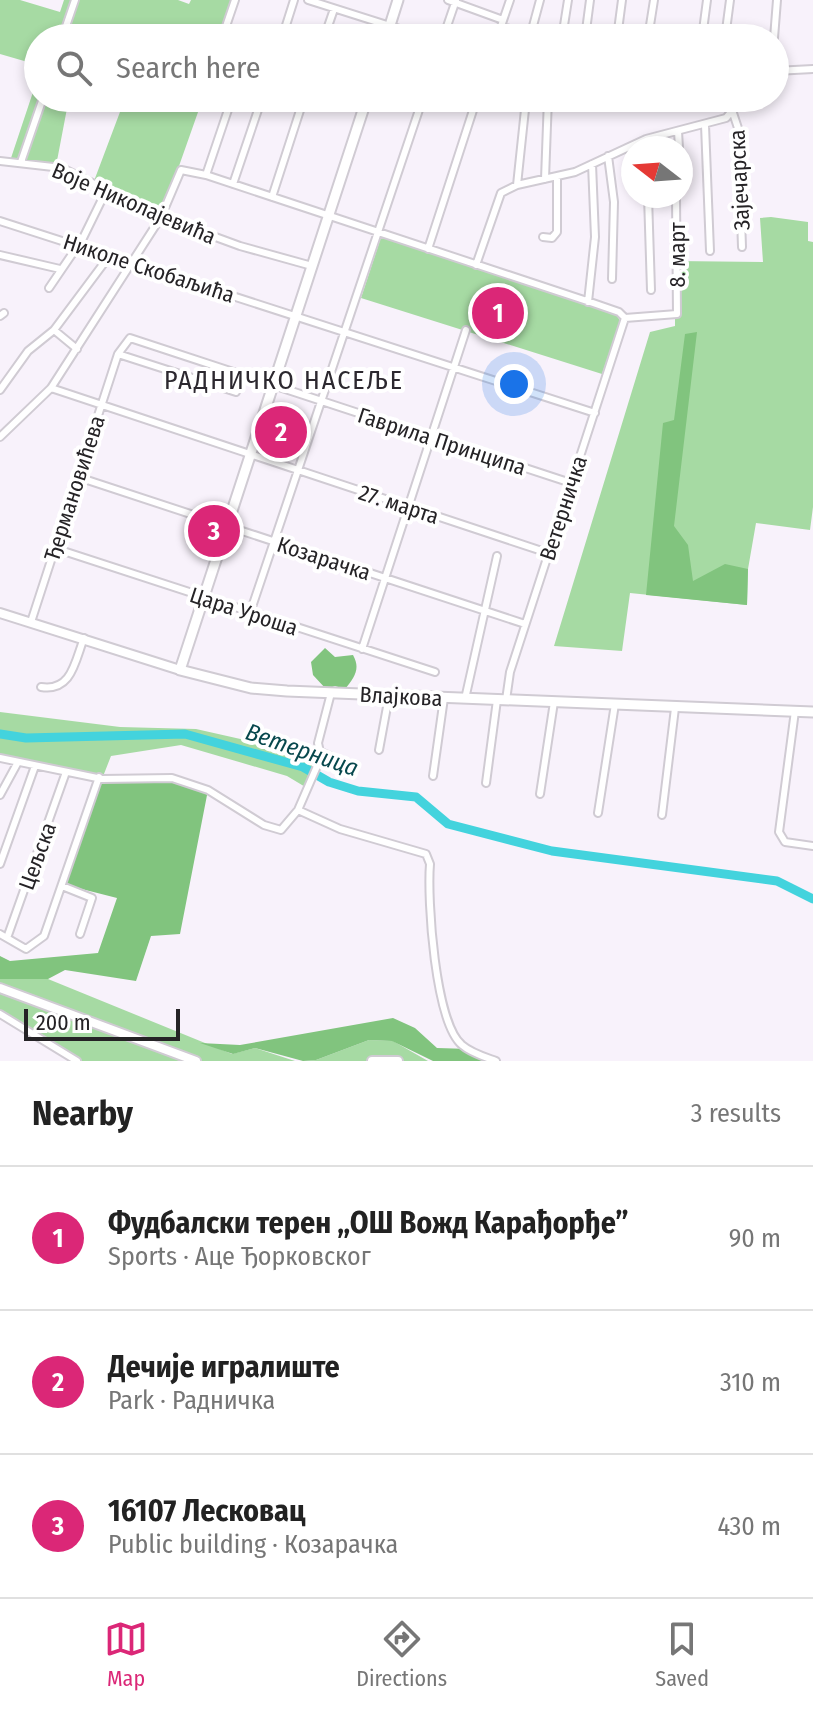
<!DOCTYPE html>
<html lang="en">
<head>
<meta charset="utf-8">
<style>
	:root { --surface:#fff; --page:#f6f6f6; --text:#222; --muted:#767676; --line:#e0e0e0; --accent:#db2777 }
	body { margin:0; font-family:"Fira Sans Condensed",sans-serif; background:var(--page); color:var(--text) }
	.compass { position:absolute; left:621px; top:136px; width:72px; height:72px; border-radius:50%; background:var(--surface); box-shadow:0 4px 12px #0003; rotate:287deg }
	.scale { position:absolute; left:24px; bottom:20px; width:156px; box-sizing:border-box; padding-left:8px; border:4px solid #252326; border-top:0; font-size:22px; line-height:28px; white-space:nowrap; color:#252326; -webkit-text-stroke:6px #fff; paint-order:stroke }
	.you { position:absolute; left:514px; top:384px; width:28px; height:28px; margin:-20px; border:6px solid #fff; border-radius:50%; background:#1a73e8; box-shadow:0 0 0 12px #1a73e833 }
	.badge { display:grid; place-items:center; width:52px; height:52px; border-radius:50%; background:var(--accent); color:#fff; font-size:26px; font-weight:700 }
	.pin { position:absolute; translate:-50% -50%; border:4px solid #fff; box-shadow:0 2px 8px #0006 }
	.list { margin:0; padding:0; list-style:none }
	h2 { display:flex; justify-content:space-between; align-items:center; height:104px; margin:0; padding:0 32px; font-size:34px }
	h2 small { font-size:26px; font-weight:400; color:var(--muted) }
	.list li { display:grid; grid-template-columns:52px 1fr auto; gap:24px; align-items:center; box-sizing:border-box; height:144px; padding:0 32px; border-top:2px solid var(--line) }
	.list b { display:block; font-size:30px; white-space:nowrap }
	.list p { margin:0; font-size:26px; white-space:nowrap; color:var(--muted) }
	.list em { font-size:26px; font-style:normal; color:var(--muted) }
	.icon { flex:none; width:44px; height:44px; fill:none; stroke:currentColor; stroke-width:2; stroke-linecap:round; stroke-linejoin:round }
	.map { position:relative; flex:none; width:813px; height:1061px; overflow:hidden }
	.search { position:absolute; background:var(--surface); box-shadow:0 4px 12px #0003; left:24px; right:24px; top:24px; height:88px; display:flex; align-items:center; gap:20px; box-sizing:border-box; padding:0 28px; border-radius:44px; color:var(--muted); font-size:30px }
	.sheet { height:536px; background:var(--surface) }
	nav { display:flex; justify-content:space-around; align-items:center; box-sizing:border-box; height:112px; border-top:2px solid var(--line); background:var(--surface); font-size:22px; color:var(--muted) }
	nav a { display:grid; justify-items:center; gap:4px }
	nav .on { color:var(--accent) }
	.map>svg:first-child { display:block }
</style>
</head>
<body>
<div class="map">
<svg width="813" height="1061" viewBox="0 0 813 1061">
	<rect width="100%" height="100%" fill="#f8f2fb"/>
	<!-- green -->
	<path fill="#a6daa3" d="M0,0H20L60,12L64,0H178L189,4L191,0H235L222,38H38V65L0,54Z
		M38,77V98H69L56,166L10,161Z
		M106,98H203L161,217L94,181L123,104Z
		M771,217L808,222V241L813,242V507L810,530L756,523L748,569L747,605L630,593L622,651L554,646L650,332L675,326V261L763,262L760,218Z
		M381,237L617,315L620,321L602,374L361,298Z
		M0,712L120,727L196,729L321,757L307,788L287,776L181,745L111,756L102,779L0,758Z
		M0,979H48L232,1054L255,1048L295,1061H77L0,1014Z
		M369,1040L393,1041L428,1061H303L316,1060Z"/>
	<!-- forest -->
	<path fill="#81c47e" d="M697,332L674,526L688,545L693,581L725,564L748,569L747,605L646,595L663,423L674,420L685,334Z
		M325,648L335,657L353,655C361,669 354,678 345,689L335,686L326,689L313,675L311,662Z
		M156,776L208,790L180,934L151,936L136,981L65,970L48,979H0V956L10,961L98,953L117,898L66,885L102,779Z
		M393,1018L415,1028L437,1048L470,1049L496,1061H433L392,1041L369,1040L316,1060L303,1061L255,1048L233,1054L200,1043L240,1045Z"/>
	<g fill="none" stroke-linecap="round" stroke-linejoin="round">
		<!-- river -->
		<path stroke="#43d3dd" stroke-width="9" d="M0,734L26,738L185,734L303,767L329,782L358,791L416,797L448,824L552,851L777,881L813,899"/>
		<defs>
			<path id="minor" d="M308,0L428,38
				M448,0L503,20
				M501,26L531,37
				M530,37L540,0
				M62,38L75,0
				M222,38L235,0
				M282,38L294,0
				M324,38L334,9
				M443,38L456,0
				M497,38L510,0
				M562,38L568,0
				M585,38L590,0
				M617,38L622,0
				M648,38L654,0
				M702,38L707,0
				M725,38L730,0
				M774,38L777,0
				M775,71L813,69
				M733,113L738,128L742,247
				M705,125L710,251
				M678,131L679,148
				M608,156L614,202L612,279
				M0,161L62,168L161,217L240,246L312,266
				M21,162L43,98
				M206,175L593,303L619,312L625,318L677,314L676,196
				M545,179L548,98
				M233,184L262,98
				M517,185L526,100
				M648,196L651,290
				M272,197L304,98
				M0,221L595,413
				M543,237L552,238L557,232V176
				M428,249L477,98
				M0,255L60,269
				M476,265L501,193L517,185L575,172L646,139L726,118L743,98
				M49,288L83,238L107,189
				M588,302L595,237L592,164
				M0,316L4,313
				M54,330L77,349
				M118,354L130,338L571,483
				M51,388L548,553
				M0,390L28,351L54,330L110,255
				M0,437L51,388L161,217L181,170L206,175L232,98
				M78,477L525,624
				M54,548L435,672
				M250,613L423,98
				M31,622L118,354L236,392
				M362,649L466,330
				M41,687C72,692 75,661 84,638
				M465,699L497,556
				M506,700L510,672L625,318
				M795,711L779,832L785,842L813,846
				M379,750L389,696
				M321,752L353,766
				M0,758L102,779L172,778L208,790L264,825L281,830L298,810L321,757L318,743L331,693
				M433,776L444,698
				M486,783L497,700
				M540,794L554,702
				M0,795L18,762
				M298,810L340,829L426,854L430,864C427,899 435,1023 462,1045C471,1053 485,1057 496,1061
				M598,813L615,704
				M662,815L675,708
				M0,864L35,766
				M62,886L92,898L80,934
				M0,934L26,949L44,936L99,777
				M7,938L66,772
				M0,1014L77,1061"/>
			<path id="tertiary" d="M0,613L180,670
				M0,988L196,1061
				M372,1061H398"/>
			<path id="secondary" d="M386,38L398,0
				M367,98L180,670L251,688L287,691L813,712"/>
		</defs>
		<!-- minor casing -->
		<use href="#minor" stroke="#d0cbd3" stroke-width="10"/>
		<!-- tertiary casing -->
		<use href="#tertiary" stroke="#d0cbd3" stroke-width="12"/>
		<!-- secondary casing -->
		<use href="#secondary" stroke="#d0cbd3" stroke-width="13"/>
		<!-- minor -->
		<use href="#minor" stroke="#fff" stroke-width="6"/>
		<!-- tertiary -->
		<use href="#tertiary" stroke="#fff" stroke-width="8"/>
		<!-- secondary -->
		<use href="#secondary" stroke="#fff" stroke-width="9"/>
	</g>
	<g text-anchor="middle" stroke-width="8" stroke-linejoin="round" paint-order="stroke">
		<!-- street labels -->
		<g font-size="22" fill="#252326" stroke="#fff">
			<text transform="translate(739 180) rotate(-93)" y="8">Зајечарска</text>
			<text transform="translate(134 203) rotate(23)" y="8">Воје Николајевића</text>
			<text transform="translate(677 255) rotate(-90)" y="8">8. март</text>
			<text transform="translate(149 268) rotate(18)" y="8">Николе Скобаљића</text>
			<text transform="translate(442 441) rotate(18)" y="8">Гаврила Принципа</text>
			<text transform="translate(74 488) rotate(-72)" y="8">Ђермановићева</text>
			<text transform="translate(399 504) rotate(18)" y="8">27. марта</text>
			<text transform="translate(563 508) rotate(-72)" y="8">Ветерничка</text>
			<text transform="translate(324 558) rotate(18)" y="8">Козарачка</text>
			<text transform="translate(244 611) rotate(18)" y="8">Цара Уроша</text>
			<text transform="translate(401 696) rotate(3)" y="8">Влајкова</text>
			<text transform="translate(37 856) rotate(-70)" y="8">Цељска</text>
		</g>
		<!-- water labels -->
		<g font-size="24" font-style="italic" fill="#07484d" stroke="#fff">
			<text transform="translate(302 750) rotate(19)" y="8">Ветерница</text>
		</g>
		<!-- quarter labels -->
		<g font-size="26" letter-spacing="2" fill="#2c282f" stroke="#fff">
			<text x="284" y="389">РАДНИЧКО НАСЕЉЕ</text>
		</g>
	</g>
</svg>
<svg class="compass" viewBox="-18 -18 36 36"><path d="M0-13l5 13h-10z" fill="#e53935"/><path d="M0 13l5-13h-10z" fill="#767676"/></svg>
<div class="scale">200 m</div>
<div class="you"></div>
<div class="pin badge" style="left:498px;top:313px">1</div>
<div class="pin badge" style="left:281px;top:432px">2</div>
<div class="pin badge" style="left:214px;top:531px">3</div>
<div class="search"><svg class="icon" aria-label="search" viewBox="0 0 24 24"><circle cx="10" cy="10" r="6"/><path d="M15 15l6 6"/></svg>Search here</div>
</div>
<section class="sheet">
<h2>Nearby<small>3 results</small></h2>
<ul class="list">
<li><span class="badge">1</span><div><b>Фудбалски терен „ОШ Вожд Карађорђе”</b><p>Sports · Аце Ђорковског</p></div><em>90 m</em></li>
<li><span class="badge">2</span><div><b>Дечије игралиште</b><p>Park · Радничка</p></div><em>310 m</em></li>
<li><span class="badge">3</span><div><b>16107 Лесковац</b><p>Public building · Козарачка</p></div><em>430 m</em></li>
</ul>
</section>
<nav>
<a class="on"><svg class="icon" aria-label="map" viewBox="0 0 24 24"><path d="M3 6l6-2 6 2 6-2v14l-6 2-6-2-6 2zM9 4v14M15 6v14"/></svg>Map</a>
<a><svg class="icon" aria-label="directions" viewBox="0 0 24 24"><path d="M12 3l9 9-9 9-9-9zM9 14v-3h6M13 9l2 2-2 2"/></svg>Directions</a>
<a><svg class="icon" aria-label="saved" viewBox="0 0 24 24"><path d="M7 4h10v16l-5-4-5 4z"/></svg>Saved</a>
</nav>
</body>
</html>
